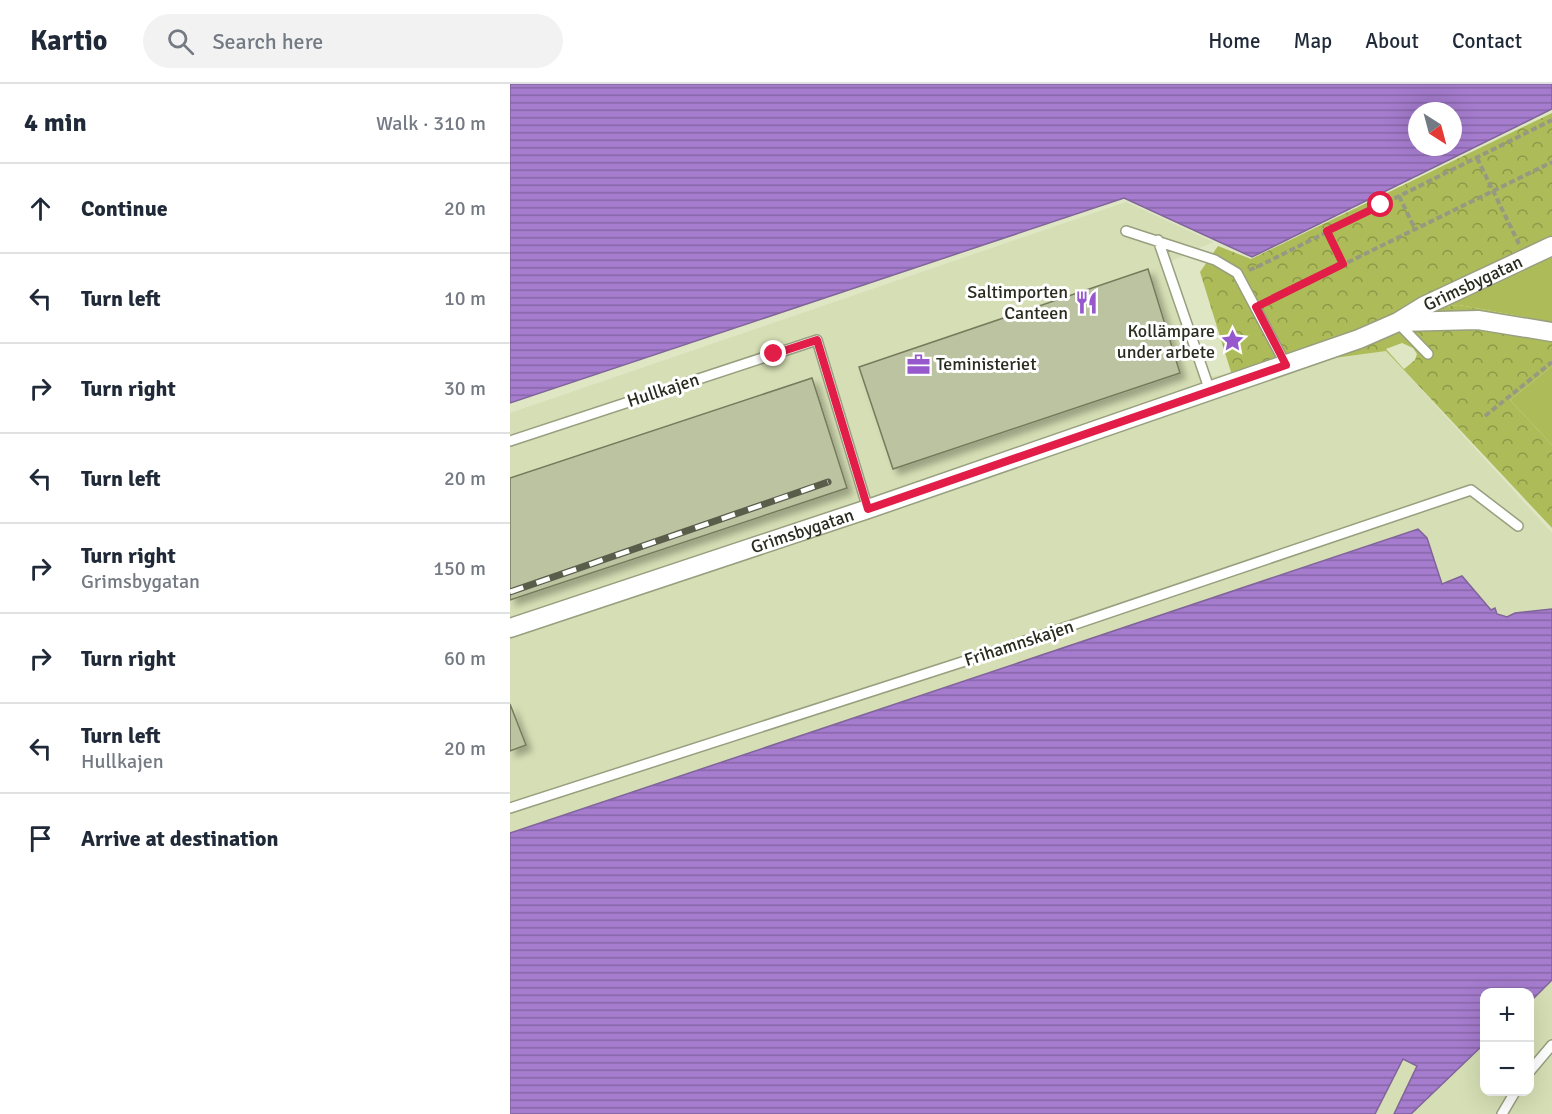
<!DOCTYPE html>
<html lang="en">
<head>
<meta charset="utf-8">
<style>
	:root { --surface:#fff; --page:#f2f2f3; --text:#1f2937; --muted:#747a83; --line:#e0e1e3 }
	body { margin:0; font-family:Signika,sans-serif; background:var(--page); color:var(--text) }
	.controls { position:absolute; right:18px; bottom:18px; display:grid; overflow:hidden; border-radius:12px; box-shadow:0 6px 24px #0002 }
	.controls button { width:54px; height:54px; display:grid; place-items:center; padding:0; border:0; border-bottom:2px solid var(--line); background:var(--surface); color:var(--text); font:30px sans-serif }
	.compass { position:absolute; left:898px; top:18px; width:54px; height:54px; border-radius:50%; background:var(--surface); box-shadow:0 6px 24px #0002; rotate:144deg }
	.stop { position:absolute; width:18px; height:18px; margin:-14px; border:4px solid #e11d48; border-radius:50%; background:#fff }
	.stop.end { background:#e11d48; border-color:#fff; box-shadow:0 2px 6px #0008 }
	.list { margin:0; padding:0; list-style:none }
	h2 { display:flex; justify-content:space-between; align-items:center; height:78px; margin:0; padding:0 24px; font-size:26px }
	h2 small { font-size:20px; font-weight:400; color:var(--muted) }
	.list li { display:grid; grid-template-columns:39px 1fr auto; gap:18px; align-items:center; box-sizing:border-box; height:90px; padding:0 24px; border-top:2px solid var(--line) }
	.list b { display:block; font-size:22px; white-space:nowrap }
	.list p { margin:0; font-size:20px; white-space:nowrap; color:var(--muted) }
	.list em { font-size:20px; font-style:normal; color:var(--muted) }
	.icon { flex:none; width:33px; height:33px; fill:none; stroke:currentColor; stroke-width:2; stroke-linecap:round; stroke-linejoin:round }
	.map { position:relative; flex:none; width:1042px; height:1030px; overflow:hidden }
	header { display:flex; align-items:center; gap:36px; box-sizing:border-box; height:84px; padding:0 30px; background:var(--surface); border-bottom:2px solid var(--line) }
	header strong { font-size:28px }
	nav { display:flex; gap:33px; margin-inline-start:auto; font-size:21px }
	.search { width:420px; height:54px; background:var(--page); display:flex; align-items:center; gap:15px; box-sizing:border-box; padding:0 21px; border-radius:33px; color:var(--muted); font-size:22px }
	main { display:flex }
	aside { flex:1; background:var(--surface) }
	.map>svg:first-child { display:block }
</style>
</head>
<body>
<header>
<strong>Kartio</strong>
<div class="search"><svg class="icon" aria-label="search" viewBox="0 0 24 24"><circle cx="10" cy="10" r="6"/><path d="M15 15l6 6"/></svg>Search here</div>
<nav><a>Home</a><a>Map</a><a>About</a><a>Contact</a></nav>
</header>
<main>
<aside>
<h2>4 min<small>Walk · 310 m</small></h2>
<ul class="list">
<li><svg class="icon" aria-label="ahead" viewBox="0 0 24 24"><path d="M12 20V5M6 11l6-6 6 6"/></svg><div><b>Continue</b></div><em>20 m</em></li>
<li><svg class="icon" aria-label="left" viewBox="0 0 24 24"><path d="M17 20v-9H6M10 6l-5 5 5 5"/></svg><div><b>Turn left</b></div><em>10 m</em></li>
<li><svg class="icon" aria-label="right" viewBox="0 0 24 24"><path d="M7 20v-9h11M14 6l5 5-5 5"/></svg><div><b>Turn right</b></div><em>30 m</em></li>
<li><svg class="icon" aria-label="left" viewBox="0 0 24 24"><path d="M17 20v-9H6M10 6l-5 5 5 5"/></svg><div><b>Turn left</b></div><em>20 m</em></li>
<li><svg class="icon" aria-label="right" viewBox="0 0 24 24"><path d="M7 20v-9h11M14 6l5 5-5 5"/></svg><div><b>Turn right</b><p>Grimsbygatan</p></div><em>150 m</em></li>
<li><svg class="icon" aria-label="right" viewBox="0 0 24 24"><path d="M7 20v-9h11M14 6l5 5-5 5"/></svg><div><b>Turn right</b></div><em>60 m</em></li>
<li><svg class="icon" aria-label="left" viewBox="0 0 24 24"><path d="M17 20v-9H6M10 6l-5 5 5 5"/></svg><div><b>Turn left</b><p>Hullkajen</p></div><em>20 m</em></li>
<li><svg class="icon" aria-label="arrive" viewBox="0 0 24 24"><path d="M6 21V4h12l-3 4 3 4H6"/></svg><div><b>Arrive at destination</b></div></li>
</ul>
</aside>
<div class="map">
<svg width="1042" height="1030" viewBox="0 0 1042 1030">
	<defs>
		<pattern id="park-crowns" width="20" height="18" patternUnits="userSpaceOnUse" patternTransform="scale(1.5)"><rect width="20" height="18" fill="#adbc59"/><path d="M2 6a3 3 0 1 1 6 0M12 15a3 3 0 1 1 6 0" fill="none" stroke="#8d9949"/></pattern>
		<pattern id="water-rules" width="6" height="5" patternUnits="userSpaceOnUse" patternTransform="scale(1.5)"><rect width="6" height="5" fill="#a57cce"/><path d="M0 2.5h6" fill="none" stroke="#8766a7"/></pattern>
		<filter id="shadow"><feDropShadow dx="5.5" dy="5.5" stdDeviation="3" flood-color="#0004"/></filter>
	</defs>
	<rect width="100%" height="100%" fill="#dfe6c4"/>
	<!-- built -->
	<path fill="#d5deb4" d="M616,118L703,158L653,181L689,294L876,267L1042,449V525L1005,529L997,533L992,532L981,526L952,492L932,500L917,454L908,445L0,749V329Z
		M1042,896V1030H901L974,960L975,1008H1020V918Z
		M892,975L908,982L884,1030H865Z"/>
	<!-- grass -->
	<path fill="#adbc59" d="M1042,164V238L949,221L925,224Z
		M1042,282V361L1000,316Z"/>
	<!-- park -->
	<path fill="url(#park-crowns)" fill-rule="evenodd" d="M1042,29V164L925,224L949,221L1042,238V282L1000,316L1042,361V444L876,267L721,288L690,188L708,162L741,175ZM892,259L903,264L907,270L905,276L894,285L876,265Z"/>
	<!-- water -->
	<path fill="url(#water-rules)" stroke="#80649a" stroke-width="1.5" fill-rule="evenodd" d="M0,0H1042V25L742,173L614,114L0,319ZM907,27H943V63H907Z
		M908,445L917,454L932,500L952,492L981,526L985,524L987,530L997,533L1005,529L1042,525V896L1020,918V908H975L974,960L901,1030H884L907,982L893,975L865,1030H0V749Z"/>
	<!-- building -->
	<path fill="#bcc3a1" stroke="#757b5c" stroke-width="1.5" filter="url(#shadow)" d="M638,185L670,289L383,385L349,283Z
		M302,294L337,404L0,516V394Z
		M0,620L16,661L0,667Z"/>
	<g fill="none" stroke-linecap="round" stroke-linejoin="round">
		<defs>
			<path id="service" d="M616,147L705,176L727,189L776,281
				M648,156L700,307
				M888,239L918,270
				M0,357L307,256L358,425
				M0,724L483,568L961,406L1008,442
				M1020,987L1042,961
				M992,1030L1005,1008"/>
			<g id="minor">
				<path d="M889,238L968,236L1042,248"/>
				<path id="s1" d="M0,544L358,425L849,255L888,238L914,222L1042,162"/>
			</g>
		</defs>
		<!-- service casing -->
		<use href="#service" stroke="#989f7f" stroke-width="12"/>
		<!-- minor casing -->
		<use href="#minor" stroke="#989f7f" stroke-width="21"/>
		<!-- path -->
		<path stroke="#959a80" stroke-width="4" stroke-dasharray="6 3" stroke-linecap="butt" d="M967,74L1009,160
			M889,112L905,145
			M817,147L833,180
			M739,186L747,183L1042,36
			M757,218L1042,78
			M975,332L1042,278"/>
		<!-- service -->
		<use href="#service" stroke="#fff" stroke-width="9"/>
		<!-- minor -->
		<use href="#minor" stroke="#fff" stroke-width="18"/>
		<defs>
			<path id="rail" d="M0,508L318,398"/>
		</defs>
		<!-- rail casing -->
		<use href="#rail" stroke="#595d4a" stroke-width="7"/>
		<!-- rail -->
		<use href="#rail" stroke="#fff" stroke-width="4.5" stroke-dasharray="14" stroke-linecap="butt"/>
	</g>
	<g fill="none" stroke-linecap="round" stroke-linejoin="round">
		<!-- route -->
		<path stroke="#e11d48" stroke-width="8" d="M264,270L307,256L358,425L776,281L746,223L833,180L817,147L871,121"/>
	</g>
	<!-- icons -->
	<defs>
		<symbol id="restaurant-bare" viewBox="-9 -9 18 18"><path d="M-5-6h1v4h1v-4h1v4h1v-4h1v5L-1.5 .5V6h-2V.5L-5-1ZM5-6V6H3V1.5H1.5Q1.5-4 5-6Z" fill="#9758ce" stroke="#fff" stroke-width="2.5" paint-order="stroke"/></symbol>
		<symbol id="sight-bare" viewBox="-9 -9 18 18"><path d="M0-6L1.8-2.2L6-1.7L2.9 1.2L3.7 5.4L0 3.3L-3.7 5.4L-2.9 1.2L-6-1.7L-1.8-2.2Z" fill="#9758ce" stroke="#fff" stroke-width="2.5" paint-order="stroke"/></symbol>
		<symbol id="office-bare" viewBox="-9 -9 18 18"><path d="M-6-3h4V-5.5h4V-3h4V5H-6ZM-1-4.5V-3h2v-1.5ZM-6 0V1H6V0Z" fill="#9758ce" stroke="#fff" stroke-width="2.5" paint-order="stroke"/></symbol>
	</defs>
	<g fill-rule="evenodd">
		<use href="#restaurant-bare" x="560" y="202" width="33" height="33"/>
		<use href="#sight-bare" x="706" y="240" width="33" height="33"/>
		<use href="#office-bare" x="392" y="264" width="33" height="33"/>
	</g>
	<g text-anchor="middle" stroke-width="6" stroke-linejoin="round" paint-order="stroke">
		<!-- street labels -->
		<g font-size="18" fill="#2a2c1f" stroke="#fff">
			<text dy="6" stroke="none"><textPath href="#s1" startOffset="1024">Grimsbygatan</textPath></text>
			<text transform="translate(153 306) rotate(-18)" y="6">Hullkajen</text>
			<text dy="6" stroke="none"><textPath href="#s1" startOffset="308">Grimsbygatan</textPath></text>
			<text transform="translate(509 559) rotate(-18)" y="6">Frihamnskajen</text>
		</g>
		<!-- poi labels -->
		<g font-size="18" fill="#2a2c1f" stroke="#fff" text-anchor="end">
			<text x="558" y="214">Saltimporten<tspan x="558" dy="21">Canteen</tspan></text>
			<text x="705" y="253">Kollämpare<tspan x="705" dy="21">under arbete</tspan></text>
			<text x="426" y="286" text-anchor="start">Teministeriet</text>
		</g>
	</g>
</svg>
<div class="controls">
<button>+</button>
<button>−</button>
</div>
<svg class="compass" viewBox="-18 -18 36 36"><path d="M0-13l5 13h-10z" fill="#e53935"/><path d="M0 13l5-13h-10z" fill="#747a83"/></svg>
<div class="stop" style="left:871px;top:121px"></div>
<div class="stop end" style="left:264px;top:270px"></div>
</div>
</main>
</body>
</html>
